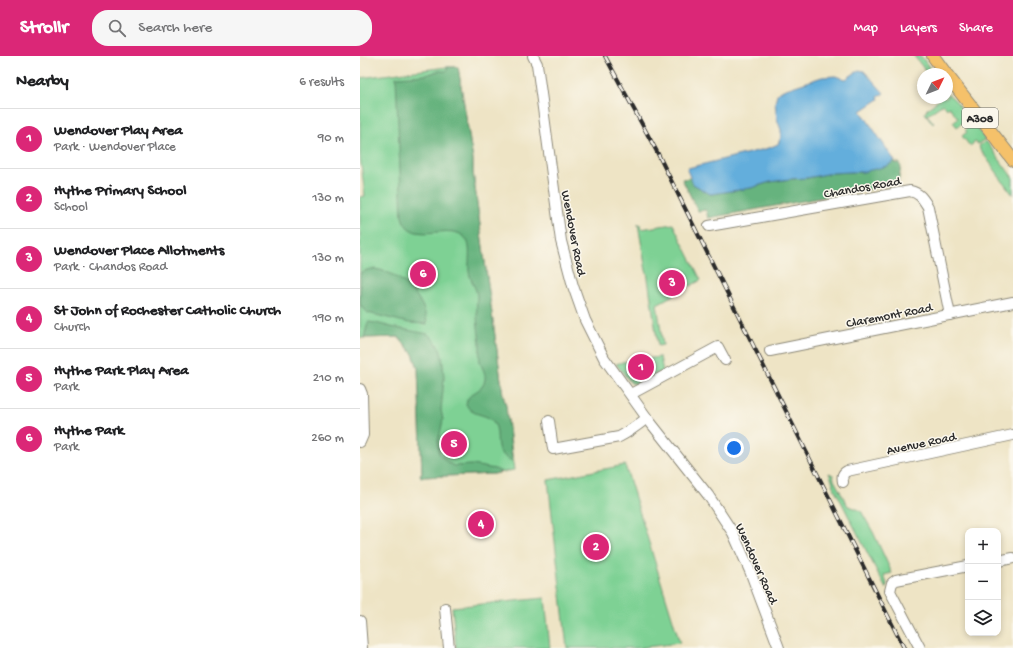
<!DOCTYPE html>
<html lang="en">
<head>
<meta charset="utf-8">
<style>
	:root { --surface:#fff; --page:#f6f6f6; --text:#202124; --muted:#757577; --line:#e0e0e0; --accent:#db2777 }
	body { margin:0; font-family:"Gochi Hand",sans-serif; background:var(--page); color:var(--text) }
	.controls { position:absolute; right:12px; bottom:12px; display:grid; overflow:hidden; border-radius:8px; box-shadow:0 2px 6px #0003 }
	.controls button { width:36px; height:36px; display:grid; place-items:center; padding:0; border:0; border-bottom:1px solid var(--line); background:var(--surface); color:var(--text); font:20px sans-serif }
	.compass { position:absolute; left:557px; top:12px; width:36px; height:36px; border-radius:50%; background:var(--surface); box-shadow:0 2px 6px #0003; rotate:47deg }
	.you { position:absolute; left:374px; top:392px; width:14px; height:14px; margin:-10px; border:3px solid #fff; border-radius:50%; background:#1a73e8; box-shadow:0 0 0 6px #1a73e833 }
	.badge { display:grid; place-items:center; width:26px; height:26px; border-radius:50%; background:var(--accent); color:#fff; font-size:13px; font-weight:700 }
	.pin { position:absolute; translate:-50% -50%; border:2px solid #fff; box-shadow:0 1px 4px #0006 }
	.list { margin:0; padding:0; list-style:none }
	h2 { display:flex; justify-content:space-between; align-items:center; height:52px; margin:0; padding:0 16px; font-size:17px }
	h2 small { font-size:13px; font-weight:400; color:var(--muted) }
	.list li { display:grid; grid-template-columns:26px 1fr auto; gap:12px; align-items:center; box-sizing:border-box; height:60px; padding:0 16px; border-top:1px solid var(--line) }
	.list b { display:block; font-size:15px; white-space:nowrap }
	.list p { margin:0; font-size:13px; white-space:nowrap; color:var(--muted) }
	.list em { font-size:13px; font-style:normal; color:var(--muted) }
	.icon { flex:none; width:22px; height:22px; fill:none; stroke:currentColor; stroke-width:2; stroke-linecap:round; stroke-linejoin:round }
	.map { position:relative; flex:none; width:653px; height:592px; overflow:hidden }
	header { display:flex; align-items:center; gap:24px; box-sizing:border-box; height:56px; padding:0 20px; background:var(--accent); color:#fff }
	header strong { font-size:19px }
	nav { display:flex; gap:22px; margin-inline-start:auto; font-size:14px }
	.search { width:280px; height:36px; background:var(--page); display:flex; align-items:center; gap:10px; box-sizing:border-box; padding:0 14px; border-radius:16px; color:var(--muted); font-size:15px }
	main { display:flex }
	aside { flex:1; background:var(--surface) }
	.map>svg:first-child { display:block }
</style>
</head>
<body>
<header>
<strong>Strollr</strong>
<div class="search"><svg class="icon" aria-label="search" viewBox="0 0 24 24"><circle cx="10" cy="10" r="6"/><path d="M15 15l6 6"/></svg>Search here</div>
<nav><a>Map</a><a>Layers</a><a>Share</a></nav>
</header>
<main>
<aside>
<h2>Nearby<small>6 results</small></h2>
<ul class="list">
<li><span class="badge">1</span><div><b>Wendover Play Area</b><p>Park · Wendover Place</p></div><em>90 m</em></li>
<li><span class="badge">2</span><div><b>Hythe Primary School</b><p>School</p></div><em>130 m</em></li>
<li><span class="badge">3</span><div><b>Wendover Place Allotments</b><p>Park · Chandos Road</p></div><em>130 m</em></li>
<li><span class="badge">4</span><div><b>St John of Rochester Catholic Church</b><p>Church</p></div><em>190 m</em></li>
<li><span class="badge">5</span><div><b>Hythe Park Play Area</b><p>Park</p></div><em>210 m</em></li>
<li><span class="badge">6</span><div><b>Hythe Park</b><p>Park</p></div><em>260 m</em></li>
</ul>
</aside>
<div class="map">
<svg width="653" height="592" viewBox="0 0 653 592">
	<rect width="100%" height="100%" fill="#fbf7ec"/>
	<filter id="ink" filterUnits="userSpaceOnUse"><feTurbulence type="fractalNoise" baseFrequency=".025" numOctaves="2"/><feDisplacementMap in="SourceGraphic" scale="8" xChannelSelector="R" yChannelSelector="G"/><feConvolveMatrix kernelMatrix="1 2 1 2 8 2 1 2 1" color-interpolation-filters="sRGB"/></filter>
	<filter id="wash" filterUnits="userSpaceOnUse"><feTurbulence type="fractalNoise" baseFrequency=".012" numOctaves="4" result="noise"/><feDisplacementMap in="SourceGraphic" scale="16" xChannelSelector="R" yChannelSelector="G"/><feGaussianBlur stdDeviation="0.9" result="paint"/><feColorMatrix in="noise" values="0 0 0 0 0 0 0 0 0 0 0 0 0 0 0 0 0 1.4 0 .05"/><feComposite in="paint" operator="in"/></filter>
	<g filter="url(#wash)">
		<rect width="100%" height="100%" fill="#eee4c5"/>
		<!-- green -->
		<path fill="#7ed194" stroke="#547e60" d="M554,0H561L574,18H568Z
			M87,11H98L113,104V116L117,147L143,339L146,350L147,363H148L154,414L134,418L61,421L60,418H62L58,312L53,298L38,281L0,282V141L5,140L0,100V22Z
			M588,38L595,44L625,83L618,88L615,86L610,90L602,80L607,76L605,74L607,72L602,67L597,71L593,66L598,62L589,51L587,53L583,48L567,59L574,67L573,68L565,57L566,54L581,42H587V39Z
			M626,85L653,122V139L638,119V118L620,93L619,90Z
			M278,168H280L281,173L313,168L341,224L297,248L303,289L298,290L287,216L286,215Z
			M300,301L303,315L277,328L271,327L256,308L263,306Z
			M265,409L320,587L277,592H207L188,424Z
			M469,417L473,419L474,424L488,450L495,452L501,455L513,476L532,517L524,519L527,528L526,533L472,428L473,427Z
			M185,542L190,592H96L92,551Z"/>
		<!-- forest -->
		<path fill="#66b37e" stroke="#486f54" d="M87,11H98L113,104V116L117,147L143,339L146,350L152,402H153L154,406C150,404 144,401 141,397C134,390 141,373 132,364C124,357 111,360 106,348C108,334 124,337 125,323C126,317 122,312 120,306C119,300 120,294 120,288C119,277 117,267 117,257C116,251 117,245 117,239C116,231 110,224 109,216C108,207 112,190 106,183C91,163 51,193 42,161L36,21L66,19L78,15H86L88,13Z
			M535,105L536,108L538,106L541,111L538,128L348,162L346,154L338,155L322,123L331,122L333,128L350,138H352L391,132L410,126L430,123L447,122L472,117L491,116H503L533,107Z
			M11,213C38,213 66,242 67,268L49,267L12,258L8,257L0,249V217L7,214Z
			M8,266L16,267L31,271L68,278L75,285L80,293L82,300L83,309L84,322L81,354L83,364L78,387L79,397L88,407L94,410L112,409L135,413L142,416L134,418L61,421L60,418H62L58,311L53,298L39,281L4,282Z"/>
		<!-- water -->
		<path fill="#64aedc" stroke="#486c84" d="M499,14L504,15L524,37L518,41L519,43L501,55L535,105L527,110L503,116H491L472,117L447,122L430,123L410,126L391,132L352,138H350L333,128L327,114L328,112L409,92L418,88L421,81V74L417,63L415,47L416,42L417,38L423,34L462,21L475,20L486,23Z"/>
	</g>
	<g filter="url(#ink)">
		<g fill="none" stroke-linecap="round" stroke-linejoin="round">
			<defs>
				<path id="minor" d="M173,0L177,8L201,185L213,230L225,264L244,302L287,362L348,439L373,477L390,515L419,592
					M349,170L550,135C560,137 563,143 568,151L590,259
					M410,295L653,246
					M0,333L2,338L3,379L0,386
					M271,338L358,291L365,304
					M189,365L193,393L259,381C269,376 278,369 287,362
					M483,426C482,420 482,418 487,415L653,379
					M638,505L653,502
					M85,552L89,592
					M0,565L2,592
					M560,592L530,535L532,527L536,524L608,510"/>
				<path id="major" d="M573,0L586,18
					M587,19L653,104"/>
			</defs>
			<!-- minor casing -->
			<use href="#minor" stroke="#8c8878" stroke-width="12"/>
			<!-- major casing -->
			<use href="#major" stroke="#8c8878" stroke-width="14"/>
			<!-- minor -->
			<use href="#minor" stroke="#fff" stroke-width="10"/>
			<!-- major -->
			<use href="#major" stroke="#f5c16b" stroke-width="12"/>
			<defs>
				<path id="rail" d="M245,0L296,94L544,592"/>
			</defs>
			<!-- rail casing -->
			<use href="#rail" stroke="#2b2b2b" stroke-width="4"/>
			<!-- rail -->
			<use href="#rail" stroke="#fbf7ec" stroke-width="2.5" stroke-dasharray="8" stroke-linecap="butt"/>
		</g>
	</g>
	<g text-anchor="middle" stroke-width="3" stroke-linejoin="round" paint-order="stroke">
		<!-- shield labels -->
		<rect fill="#fbf7ec" stroke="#696865" stroke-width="1" x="602" y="52" width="36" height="20" rx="3"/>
		<g font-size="12" font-weight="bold" fill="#2b2b2b">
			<text x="620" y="66">A308</text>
		</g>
		<!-- street labels -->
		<g font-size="13" fill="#2b2b2b" stroke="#fbf7ec">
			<text transform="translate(502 130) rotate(-10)" y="5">Chandos Road</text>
			<text transform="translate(215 177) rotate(79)" y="5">Wendover Road</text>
			<text transform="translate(529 258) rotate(-11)" y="5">Claremont Road</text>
			<text transform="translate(561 386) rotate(-12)" y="5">Avenue Road</text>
			<text transform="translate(398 507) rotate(66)" y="5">Wendover Road</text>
		</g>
	</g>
</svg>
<div class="controls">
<button>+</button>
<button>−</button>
<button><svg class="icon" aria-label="layers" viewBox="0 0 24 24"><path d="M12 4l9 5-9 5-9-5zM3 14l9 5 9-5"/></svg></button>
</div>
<svg class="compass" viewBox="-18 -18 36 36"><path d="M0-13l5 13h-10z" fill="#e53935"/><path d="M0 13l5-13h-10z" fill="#757577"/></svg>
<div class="you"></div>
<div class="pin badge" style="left:281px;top:311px">1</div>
<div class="pin badge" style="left:236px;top:491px">2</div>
<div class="pin badge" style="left:312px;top:227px">3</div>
<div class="pin badge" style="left:121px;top:468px">4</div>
<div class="pin badge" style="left:94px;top:388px">5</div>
<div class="pin badge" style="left:63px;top:218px">6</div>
</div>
</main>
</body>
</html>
